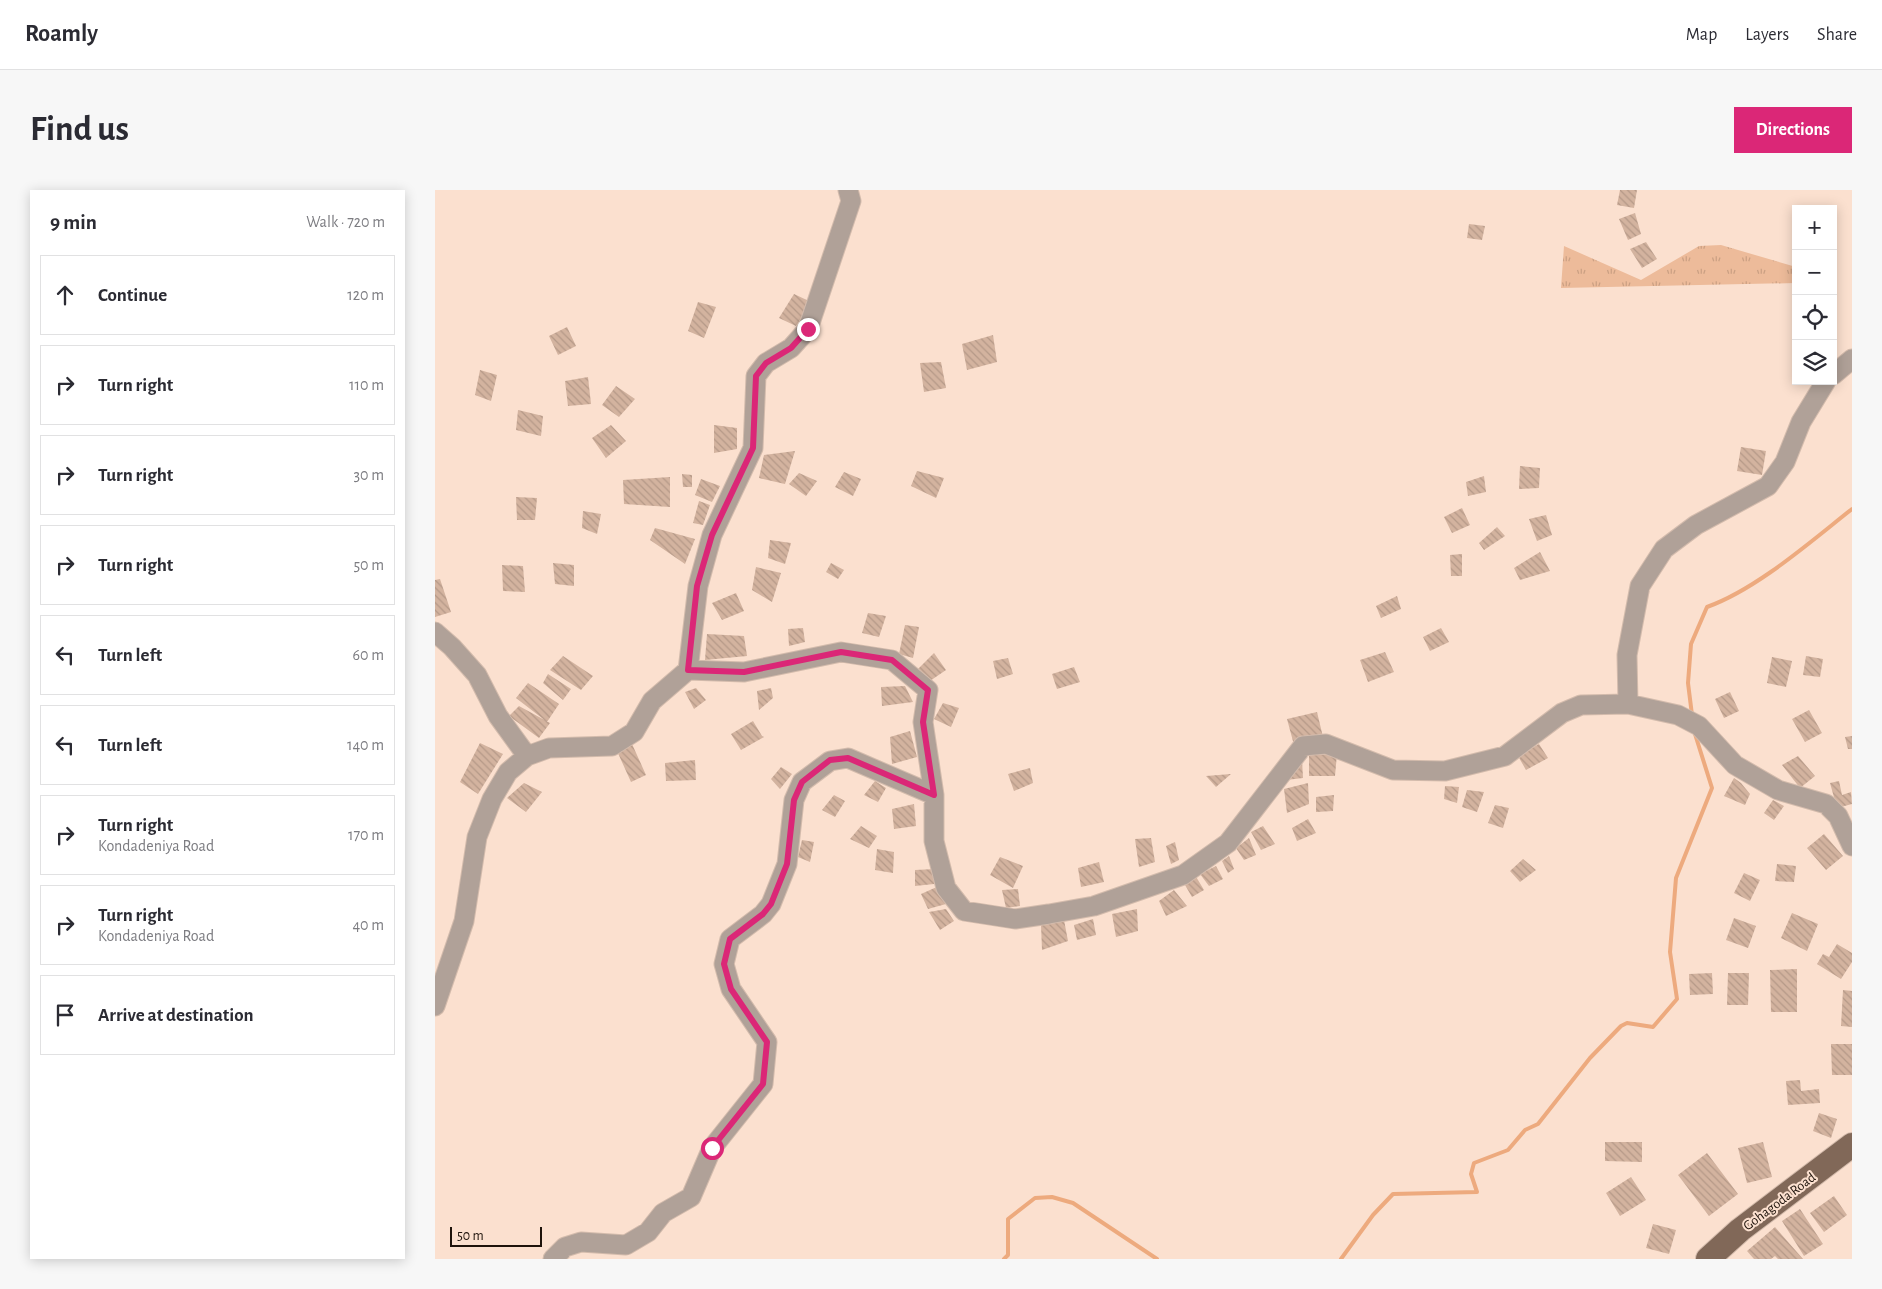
<!DOCTYPE html>
<html lang="en">
<head>
<meta charset="utf-8">
<style>
	:root { --surface:#fff; --page:#f7f7f7; --text:#2b2b33; --muted:#7c7c81; --line:#e1e1e2; --accent:#db2777 }
	body { margin:0; font-family:"Alegreya Sans",sans-serif; background:var(--page); color:var(--text) }
	.controls { position:absolute; right:15px; top:15px; display:grid; overflow:hidden; border-radius:0px; box-shadow:0 2px 12px #0003 }
	.controls button { width:45px; height:45px; display:grid; place-items:center; padding:0; border:0; border-bottom:1px solid var(--line); background:var(--surface); color:var(--text); font:25px sans-serif }
	.scale { position:absolute; left:15px; bottom:12px; width:92px; box-sizing:border-box; padding-left:5px; border:2px solid #1e130b; border-top:0; font-size:14px; line-height:18px; white-space:nowrap; color:#1e130b; -webkit-text-stroke:4px #fbe0cf; paint-order:stroke }
	.stop { position:absolute; width:15px; height:15px; margin:-11px; border:4px solid #db2777; border-radius:50%; background:#fff }
	.stop.end { background:#db2777; border-color:#fff; box-shadow:0 1px 5px #0008 }
	.list { margin:0; padding:0; list-style:none }
	h2 { display:flex; justify-content:space-between; align-items:center; height:65px; margin:0; padding:0 20px; font-size:21px }
	h2 small { font-size:16px; font-weight:400; color:var(--muted) }
	.list li { display:grid; grid-template-columns:32px 1fr auto; gap:15px; align-items:center; box-sizing:border-box; height:80px; margin:0 10px 10px; padding:0 10px; border:1px solid var(--line); border-radius:0px }
	.list b { display:block; font-size:19px; white-space:nowrap }
	.list p { margin:0; font-size:16px; white-space:nowrap; color:var(--muted) }
	.list em { font-size:16px; font-style:normal; color:var(--muted) }
	.icon { flex:none; width:28px; height:28px; fill:none; stroke:currentColor; stroke-width:2; stroke-linecap:round; stroke-linejoin:round }
	.map { position:relative; flex:none; width:1417px; height:1069px; overflow:hidden; border-radius:0px }
	header { display:flex; align-items:center; gap:30px; box-sizing:border-box; height:70px; padding:0 25px; background:var(--surface); border-bottom:1px solid var(--line) }
	header strong { font-size:24px }
	nav { display:flex; gap:28px; margin-inline-start:auto; font-size:18px }
	.intro { display:flex; align-items:center; justify-content:space-between; box-sizing:border-box; height:120px; padding:0 30px }
	h1 { margin:0; font-size:35px }
	.button { padding:12px 22px; border-radius:0px; background:var(--accent); color:#fff; font-size:18px; font-weight:700 }
	main { display:flex; gap:30px; padding:0 30px }
	aside { flex:1; background:var(--surface); border-radius:0px; box-shadow:0 2px 12px #0003 }
	.map>svg:first-child { display:block }
</style>
</head>
<body>
<header>
<strong>Roamly</strong>
<nav><a>Map</a><a>Layers</a><a>Share</a></nav>
</header>
<div class="intro"><h1>Find us</h1><a class="button">Directions</a></div>
<main>
<aside>
<h2>9 min<small>Walk · 720 m</small></h2>
<ul class="list">
<li><svg class="icon" aria-label="ahead" viewBox="0 0 24 24"><path d="M12 20V5M6 11l6-6 6 6"/></svg><div><b>Continue</b></div><em>120 m</em></li>
<li><svg class="icon" aria-label="right" viewBox="0 0 24 24"><path d="M7 20v-9h11M14 6l5 5-5 5"/></svg><div><b>Turn right</b></div><em>110 m</em></li>
<li><svg class="icon" aria-label="right" viewBox="0 0 24 24"><path d="M7 20v-9h11M14 6l5 5-5 5"/></svg><div><b>Turn right</b></div><em>30 m</em></li>
<li><svg class="icon" aria-label="right" viewBox="0 0 24 24"><path d="M7 20v-9h11M14 6l5 5-5 5"/></svg><div><b>Turn right</b></div><em>50 m</em></li>
<li><svg class="icon" aria-label="left" viewBox="0 0 24 24"><path d="M17 20v-9H6M10 6l-5 5 5 5"/></svg><div><b>Turn left</b></div><em>60 m</em></li>
<li><svg class="icon" aria-label="left" viewBox="0 0 24 24"><path d="M17 20v-9H6M10 6l-5 5 5 5"/></svg><div><b>Turn left</b></div><em>140 m</em></li>
<li><svg class="icon" aria-label="right" viewBox="0 0 24 24"><path d="M7 20v-9h11M14 6l5 5-5 5"/></svg><div><b>Turn right</b><p>Kondadeniya Road</p></div><em>170 m</em></li>
<li><svg class="icon" aria-label="right" viewBox="0 0 24 24"><path d="M7 20v-9h11M14 6l5 5-5 5"/></svg><div><b>Turn right</b><p>Kondadeniya Road</p></div><em>40 m</em></li>
<li><svg class="icon" aria-label="arrive" viewBox="0 0 24 24"><path d="M6 21V4h12l-3 4 3 4H6"/></svg><div><b>Arrive at destination</b></div></li>
</ul>
</aside>
<div class="map">
<svg width="1417" height="1069" viewBox="0 0 1417 1069">
	<defs>
		<pattern id="grass-tufts" width="24" height="20" patternUnits="userSpaceOnUse" patternTransform="scale(1.25)"><rect width="24" height="20" fill="#edbb9a"/><path d="M3 7l-1-3M5 7V3M7 7l1-3M15 17l-1-3M17 17v-4M19 17l1-3" fill="none" stroke="#cba083"/></pattern>
		<pattern id="building-back-hatch" width="6" height="6" patternUnits="userSpaceOnUse" patternTransform="scale(1.25)"><rect width="6" height="6" fill="#d3b39f"/><path d="M-1 5l2 2M0 0l6 6M5-1l2 2" fill="none" stroke="#b59988"/></pattern>
	</defs>
	<rect width="100%" height="100%" fill="#fbe0cf"/>
	<!-- grass -->
	<path fill="url(#grass-tufts)" d="M1286,55L1361,77V93L1126,98L1129,56L1206,90L1264,56Z"/>
	<g fill="none" stroke-linecap="round" stroke-linejoin="round">
		<!-- stream -->
		<path stroke="#edaa7e" stroke-width="4" d="M1257,525L1253,493L1256,454L1272,417C1322,399 1375,352 1417,319
			M569,1069L573,1065V1029L600,1008L617,1007L638,1013L722,1069
			M906,1069L938,1025L958,1004L1042,1002L1036,984L1039,973L1073,960L1090,940L1103,934L1155,868L1186,836L1192,833L1218,837L1242,809L1235,762L1241,688L1277,598L1260,544"/>
	</g>
	<!-- building -->
	<path fill="url(#building-back-hatch)" d="M1185,0H1202L1199,18L1182,15Z
		M1200,23L1206,44L1193,50L1184,29Z
		M1034,34L1050,36L1047,50L1032,48Z
		M1211,52L1222,69L1207,78L1195,59Z
		M359,104L376,112L361,136L344,128Z
		M263,112L281,117L269,148L253,141Z
		M132,137L141,156L123,165L114,146Z
		M558,145L562,172L532,180L527,154Z
		M506,172L511,198L489,202L485,173Z
		M45,180L62,185L56,211L40,205Z
		M153,187L156,214L133,216L130,191Z
		M181,196L200,209L184,227L167,215Z
		M83,220L108,226L106,246L81,240Z
		M176,235L191,251L171,268L157,248Z
		M279,235L302,238V259L279,263Z
		M1306,257L1331,261L1327,285L1302,281Z
		M360,261L350,294L324,288L329,265Z
		M1085,276L1105,278L1104,298L1084,299Z
		M482,281L509,288L501,308L476,296Z
		M409,282L426,289L418,306L400,297Z
		M364,283L382,291L371,306L354,294Z
		M247,284L257,285V297H248Z
		M1049,286L1051,302L1033,306L1031,292Z
		M235,287V317L189,314L188,290Z
		M266,289L285,296L277,312L260,305Z
		M81,307L102,308L100,330H82Z
		M264,311L275,315L268,335L258,333Z
		M1027,318L1035,335L1017,343L1009,327Z
		M148,321L166,324L162,344L147,338Z
		M1111,325L1117,345L1102,351L1094,329Z
		M1062,337L1070,346L1049,360L1044,353Z
		M220,338L260,349L250,374L215,350Z
		M335,350L356,353L350,374L333,368Z
		M1105,362L1115,381L1085,390L1079,378Z
		M1027,364V386H1016L1015,365Z
		M118,373L139,375V396L120,394Z
		M396,373L409,380L403,389L391,382Z
		M67,375L88,376L90,402L68,401Z
		M321,377L346,383L337,412L317,400Z
		M5,389L16,422L0,427V390Z
		M301,403L309,421L287,430L277,413Z
		M962,406L966,419L946,428L941,416Z
		M433,423L451,426L444,447L427,443Z
		M470,435L484,437L478,468L464,464Z
		M368,438L370,452L354,456L353,439Z
		M1006,438L1014,452L995,461L988,447Z
		M272,444L309,446L312,466L270,470Z
		M950,462L959,482L933,492L925,470Z
		M499,463L511,480L492,493L483,479Z
		M128,466L158,486L146,500L115,480Z
		M1371,466L1388,469L1385,487L1368,485Z
		M1337,467L1357,471L1351,497L1332,493Z
		M573,468L578,484L562,489L558,471Z
		M639,477L645,492L622,499L617,484Z
		M113,484L136,499L128,510L108,493Z
		M93,493L124,514L112,532L81,508Z
		M470,496L478,512L447,516L446,497Z
		M261,498L271,510L259,519L250,502Z
		M336,498L338,508L324,520L322,501Z
		M1295,502L1304,521L1289,528L1280,509Z
		M508,513L524,518L516,537L499,529Z
		M84,516L115,533L104,548L74,526Z
		M1374,520L1387,543L1370,552L1357,529Z
		M882,522L888,547L859,555L852,529Z
		M318,531L327,546L329,547L306,560L296,544Z
		M475,541L482,567L457,574L455,547Z
		M1417,546V559H1413L1410,547Z
		M45,553L68,564L43,604L25,592Z
		M197,554L211,585L196,592L182,561Z
		M1104,554L1113,568L1091,580L1083,566Z
		M902,564L900,586H874V565Z
		M1363,566L1380,586L1365,598L1347,575Z
		M260,570L261,590L231,591L230,573Z
		M867,570L868,588L843,591Z
		M346,577L357,584L345,599L336,589Z
		M595,578L598,593L579,601L573,584Z
		M796,584L781,597L771,586Z
		M1299,588L1306,593L1315,604L1310,615L1289,606Z
		M440,591L451,598L443,612L429,605Z
		M1404,591L1407,605L1416,602L1417,614L1402,618L1395,593Z
		M89,593L107,602L91,622L72,608Z
		M873,593L874,614L852,623L849,599Z
		M1010,596L1024,597L1022,613L1009,609Z
		M1032,600L1049,602L1042,622L1027,617Z
		M399,605L410,611L400,627L387,620Z
		M899,605L898,621L881,622V607Z
		M1338,610L1349,616L1339,630L1329,623Z
		M479,614L481,636L459,639L457,619Z
		M1060,615L1074,618L1068,638L1053,633Z
		M873,629L881,643L862,651L857,638Z
		M426,636L442,646L434,658L415,649Z
		M828,636L840,654L826,660L816,642Z
		M1389,644L1408,666L1391,680L1372,658Z
		M716,648L720,672L704,677L700,649Z
		M814,648L821,665L809,670L801,658Z
		M367,650L379,652L375,672L363,667Z
		M740,652L744,670L736,674L731,656Z
		M442,659L459,662L458,683L440,680Z
		M794,666L799,679L793,683L787,671Z
		M565,667L588,676L578,698L555,685Z
		M1088,669L1101,680L1085,692L1075,681Z
		M664,672L669,692L646,697L643,678Z
		M1342,674L1361,676L1359,692L1340,691Z
		M781,676L788,689L774,696L765,684Z
		M500,679L499,694L480,696V680Z
		M1309,683L1325,690L1315,711L1299,703Z
		M760,685L769,700L757,707L750,695Z
		M504,696L511,714L493,719L486,704Z
		M583,699L585,716L571,718L567,700Z
		M739,700L752,716L731,726L724,711Z
		M511,719L519,731L505,740L494,722Z
		M702,719L703,741L681,747L677,724Z
		M1357,723L1383,734L1372,761L1346,748Z
		M1299,728L1321,736L1313,758L1291,750Z
		M658,729L661,745L642,750L639,735Z
		M629,730L633,751L607,760L606,735Z
		M1402,754L1417,763V772L1406,789L1382,774L1388,764L1394,767Z
		M1362,779V822H1336L1335,780Z
		M1277,783L1278,804L1255,805L1254,784Z
		M1293,783H1314L1313,815H1292Z
		M1408,800L1417,801V837L1406,836Z
		M1396,854H1417V885H1397Z
		M1365,890L1366,901L1384,899L1385,913L1353,915L1351,891Z
		M1384,923L1402,929L1396,948L1378,941Z
		M1170,952H1207V972L1170,971Z
		M1328,952L1337,987L1312,993L1303,958Z
		M1272,963L1303,1004L1274,1026L1243,985Z
		M1196,987L1211,1010L1185,1026L1171,1003Z
		M1399,1006L1412,1025L1389,1042L1375,1023Z
		M1365,1019L1388,1054L1369,1066L1347,1031Z
		M1218,1034L1241,1040L1234,1064L1211,1058Z
		M1340,1037L1368,1069H1343L1340,1066L1336,1069H1319L1312,1061Z"/>
	<g fill="none" stroke-linecap="round" stroke-linejoin="round">
		<defs>
			<path id="minor" d="M1398,185L1417,169
				M0,442L17,457L42,485L63,526L92,566
				M253,480L309,482L406,462L457,470L493,500L488,532L499,605V651L511,698L529,721L580,729L614,724L659,716L748,685L793,653L868,556L891,554L958,580L1010,581L1070,566L1127,523L1146,515L1193,514L1243,525L1264,536L1300,575L1343,600L1391,614L1403,626L1417,656
				M1193,514L1192,465L1205,396L1229,359L1261,335L1333,296L1350,272L1366,232L1391,191
				M0,816L29,731L42,647L57,609L73,582L92,566L114,558L177,556L199,542L217,511L253,480L263,396L277,345L318,258L321,186L331,173L356,158L373,139L416,11L413,0
				M118,1069L130,1057L146,1052L191,1055L213,1042L228,1023L256,1007L277,958L328,894L332,852L296,799L289,774L295,749L328,724L336,714L352,674L359,610L367,592L395,571L413,568L499,605"/>
			<path id="major" d="M1273,1069L1305,1040L1417,955"/>
		</defs>
		<!-- minor casing -->
		<use href="#minor" stroke="#d3bbac" stroke-width="21"/>
		<!-- major casing -->
		<use href="#major" stroke="#d3bbac" stroke-width="26"/>
		<!-- minor -->
		<use href="#minor" stroke="#b0a198" stroke-width="19"/>
		<!-- major -->
		<use href="#major" stroke="#816858" stroke-width="24"/>
	</g>
	<g fill="none" stroke-linecap="round" stroke-linejoin="round">
		<!-- route -->
		<path stroke="#db2777" stroke-width="6" d="M277,958L328,894L332,852L296,799L289,774L295,749L328,724L336,714L352,674L359,610L367,592L395,570L413,568L499,605L488,532L493,500L457,470L406,462L309,482L253,480L262,396L277,345L318,258L321,186L331,173L356,158L373,139"/>
	</g>
	<g text-anchor="middle" stroke-width="4" stroke-linejoin="round" paint-order="stroke">
		<!-- street labels -->
		<g font-size="14" fill="#1e130b" stroke="#fbe0cf">
			<text transform="translate(1344 1011) rotate(-37)" y="5">Gohagoda Road</text>
		</g>
	</g>
</svg>
<div class="controls">
<button>+</button>
<button>−</button>
<button><svg class="icon" aria-label="locate" viewBox="0 0 24 24"><circle cx="12" cy="12" r="6"/><path d="M12 2v4M12 18v4M2 12h4M18 12h4"/></svg></button>
<button><svg class="icon" aria-label="layers" viewBox="0 0 24 24"><path d="M12 4l9 5-9 5-9-5zM3 14l9 5 9-5"/></svg></button>
</div>
<div class="scale">50 m</div>
<div class="stop" style="left:277px;top:958px"></div>
<div class="stop end" style="left:373px;top:139px"></div>
</div>
</main>
</body>
</html>
